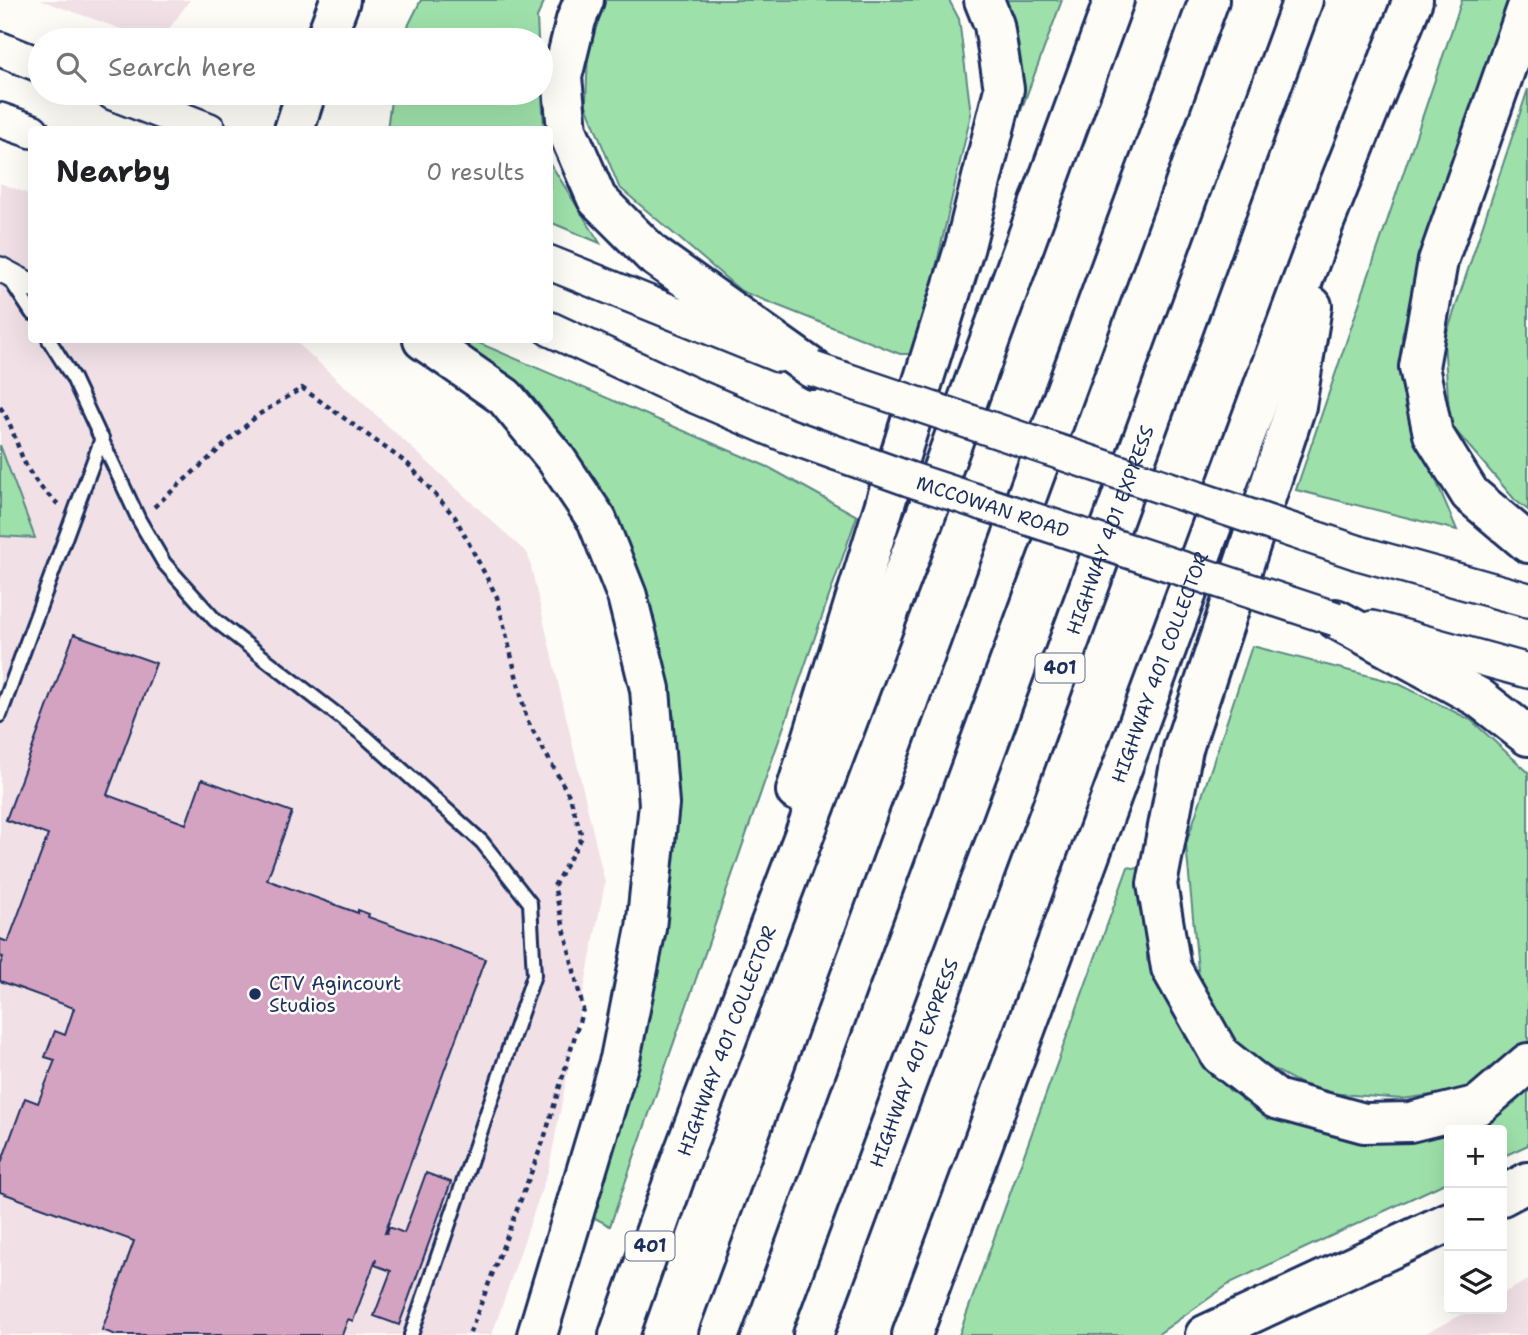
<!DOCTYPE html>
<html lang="en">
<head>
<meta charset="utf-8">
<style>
	:root { --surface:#fff; --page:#f6f6f6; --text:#202124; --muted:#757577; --line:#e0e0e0 }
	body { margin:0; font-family:"Shantell Sans",sans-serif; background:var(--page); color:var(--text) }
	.controls { position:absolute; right:21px; bottom:21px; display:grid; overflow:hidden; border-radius:7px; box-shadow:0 7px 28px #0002 }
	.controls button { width:63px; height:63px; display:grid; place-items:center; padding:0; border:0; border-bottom:2px solid var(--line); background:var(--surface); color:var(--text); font:35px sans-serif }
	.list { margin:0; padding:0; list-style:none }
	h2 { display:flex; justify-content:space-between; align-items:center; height:91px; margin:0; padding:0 28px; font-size:30px }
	h2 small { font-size:23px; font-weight:400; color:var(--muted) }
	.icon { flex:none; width:38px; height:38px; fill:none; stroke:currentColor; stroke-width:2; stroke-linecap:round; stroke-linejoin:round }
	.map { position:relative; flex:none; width:1528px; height:1335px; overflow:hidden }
	.search { position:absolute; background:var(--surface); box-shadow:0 7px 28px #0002; left:28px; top:28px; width:525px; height:77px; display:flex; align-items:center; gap:18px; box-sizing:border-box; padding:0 24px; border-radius:38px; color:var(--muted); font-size:26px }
	.panel { position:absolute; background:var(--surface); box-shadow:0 7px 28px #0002; left:28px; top:126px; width:525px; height:217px; border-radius:7px }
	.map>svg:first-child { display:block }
</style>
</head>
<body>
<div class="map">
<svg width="1528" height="1335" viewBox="0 0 1528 1335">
	<rect width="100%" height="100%" fill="#fdfcf7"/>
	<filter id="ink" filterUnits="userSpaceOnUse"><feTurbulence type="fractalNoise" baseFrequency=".0143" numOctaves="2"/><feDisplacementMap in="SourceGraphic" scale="14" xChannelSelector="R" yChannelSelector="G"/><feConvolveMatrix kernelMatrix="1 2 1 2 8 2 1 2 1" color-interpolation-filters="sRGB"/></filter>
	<g filter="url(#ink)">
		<!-- built -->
		<path fill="#f1e1e7" d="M40,0H190L161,40H152Z
			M0,183L31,195L32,340H294L528,554L605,883L549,1168L492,1335H0Z
			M1528,1280V1335H1422L1473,1309H1502V1294Z"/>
		<!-- green -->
		<path fill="#9ee0aa" stroke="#5c8884" stroke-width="2" d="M421,0H545L537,17L538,40H401Z
			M599,0H949L959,19L971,114L916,354H900L741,291L619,187L586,105L589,23Z
			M996,0H1062L1019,116L1006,112Z
			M1462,0H1509L1422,254L1402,336L1405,407L1457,530L1296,490Z
			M541,79L544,129H387L392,93H541Z
			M1528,89V510L1515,500L1450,424L1444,342Z
			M550,163L600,243L550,222Z
			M460,340H472L768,467L857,516L610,1226L591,1216L658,964L674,717L618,524L456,343Z
			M0,445L35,538L0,536Z
			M1252,646L1397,683L1471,720L1528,772V1044L1467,1090L1402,1099L1316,1092L1242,1052L1199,980L1186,844Z
			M1128,867L1147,870V960L1176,1013L1230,1091L1335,1136L1473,1122L1528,1081V1145L1502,1157V1130H1449V1181L1232,1282L1157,1335H959Z"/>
		<!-- building -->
		<path fill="#d4a3c1" stroke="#1b2f5e" stroke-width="2" d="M74,634L156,663L107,795L186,824L202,779L292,812L267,880L358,913V910L369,914L368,917L485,959L385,1233H387L389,1227L404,1233L426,1173L451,1182L399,1325L374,1316L391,1271L375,1265L376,1259L353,1321L348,1319L342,1335H116L102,1330L134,1241L0,1192V1166L25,1098L38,1103L55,1060L45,1057L55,1031L65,1035L74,1008L0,981V965L3,957L0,956V939L8,942L48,835L6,820Z"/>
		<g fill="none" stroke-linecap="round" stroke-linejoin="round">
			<defs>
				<path id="service" d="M9,278L32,313
					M49,340L73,378L139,520L164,563L215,620L366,737L482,842L530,903L534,975L411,1335
					M0,715L102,438"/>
				<path id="minor" d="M0,269L32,286"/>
				<path id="secondary" d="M0,49L40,65
					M113,93L209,130
					M0,120L32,131
					M550,263L778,355
					M550,329L688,393L786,435
					M1359,553L1528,600
					M1372,628L1528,671"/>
				<g id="motorway">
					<path d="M584,0L576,20L562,77L567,130L597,199L653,255L813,369"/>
					<path d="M1528,5L1438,261L1419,367L1433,434L1470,494L1528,543"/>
					<path d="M325,40L340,0"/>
					<path d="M294,130L306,93"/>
					<path d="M1312,306L1296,406L1183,749L1157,884L1171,968L1220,1055L1276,1099L1364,1123L1410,1122L1479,1105L1528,1063"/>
					<path d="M423,340L505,397L556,459L597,520L627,596L650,689L659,804L646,928L620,1059L537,1335"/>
					<path d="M1336,619L1478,697L1528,736"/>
					<path d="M796,791L965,246L1004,89L994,25L984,0"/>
					<path d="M1502,1196L1528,1182"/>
					<path id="s1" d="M619,1335L682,1157L931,501L1114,0"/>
					<path d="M719,1335L1209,0"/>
					<path id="s2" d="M813,1335L1031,746L1303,0"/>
					<path id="s3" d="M912,1335L1324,223L1413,0"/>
					<path d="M1205,1335L1449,1222"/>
				</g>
			</defs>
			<!-- service casing -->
			<use href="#service" stroke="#1b2f5e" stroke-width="18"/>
			<!-- minor casing -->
			<use href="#minor" stroke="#1b2f5e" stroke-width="28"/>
			<!-- secondary casing -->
			<use href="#secondary" stroke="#1b2f5e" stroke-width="38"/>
			<!-- motorway casing -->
			<use href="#motorway" stroke="#1b2f5e" stroke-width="44"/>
			<!-- path -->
			<path stroke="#1b2f5e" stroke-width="4.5" stroke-dasharray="5 5" stroke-linecap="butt" d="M0,407C11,422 14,437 21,454C28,474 42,490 58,504
				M154,507L258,415L302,388L408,464L455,517L497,597L527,720L570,797L582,837L554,886L583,1009L544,1139L469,1335"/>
			<!-- service -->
			<use href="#service" stroke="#fdfcf7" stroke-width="12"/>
			<!-- minor -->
			<use href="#minor" stroke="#fdfcf7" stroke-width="23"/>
			<!-- secondary -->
			<use href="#secondary" stroke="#fdfcf7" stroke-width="33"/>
			<!-- motorway -->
			<use href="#motorway" stroke="#fdfcf7" stroke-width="38"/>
			<defs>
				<g id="secondary-bridge">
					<path d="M813,369L1359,553"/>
					<path id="s4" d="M786,435L909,479L1336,619"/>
				</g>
			</defs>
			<!-- secondary-bridge casing -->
			<use href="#secondary-bridge" stroke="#1b2f5e" stroke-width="38" stroke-linecap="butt"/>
			<!-- secondary-bridge -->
			<use href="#secondary-bridge" stroke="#fdfcf7" stroke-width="33"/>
		</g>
	</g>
	<!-- markers -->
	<circle fill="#1b2f5e" stroke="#fdfcf7" stroke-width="2.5" cx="255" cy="994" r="7"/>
	<g text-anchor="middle" stroke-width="5" stroke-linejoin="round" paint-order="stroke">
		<!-- shield labels -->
		<g fill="#fdfcf7" stroke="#5f6c8c" stroke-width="2">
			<rect x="1035.5" y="653.5" width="49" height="29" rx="5"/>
			<rect x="625.5" y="1231.5" width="49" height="29" rx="5"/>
		</g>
		<g font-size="18" font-weight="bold" fill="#1b2f5e">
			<text x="1060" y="674">401</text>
			<text x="650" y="1252">401</text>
		</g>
		<!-- street labels -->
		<g font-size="19" fill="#1b2f5e" stroke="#fdfcf7">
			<text dy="7" stroke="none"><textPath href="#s4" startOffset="219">MCCOWAN ROAD</textPath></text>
			<text dy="7" stroke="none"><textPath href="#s2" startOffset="858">HIGHWAY 401 EXPRESS</textPath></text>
			<text dy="7" stroke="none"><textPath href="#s3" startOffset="712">HIGHWAY 401 COLLECTOR</textPath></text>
			<text dy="7" stroke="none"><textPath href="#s1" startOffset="313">HIGHWAY 401 COLLECTOR</textPath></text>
			<text dy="7" stroke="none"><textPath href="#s2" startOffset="290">HIGHWAY 401 EXPRESS</textPath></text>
		</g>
		<!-- poi labels -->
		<g font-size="19" fill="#1b2f5e" stroke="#fdfcf7" text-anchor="start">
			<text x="269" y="990">CTV Agincourt<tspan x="269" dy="22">Studios</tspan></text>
		</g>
	</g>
</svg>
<div class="controls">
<button>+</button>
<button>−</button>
<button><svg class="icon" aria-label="layers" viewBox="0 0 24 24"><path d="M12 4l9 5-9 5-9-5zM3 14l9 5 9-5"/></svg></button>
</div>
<div class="search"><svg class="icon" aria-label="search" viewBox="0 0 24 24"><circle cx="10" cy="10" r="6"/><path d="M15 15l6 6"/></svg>Search here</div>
<section class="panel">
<h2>Nearby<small>0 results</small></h2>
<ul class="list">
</ul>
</section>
</div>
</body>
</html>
